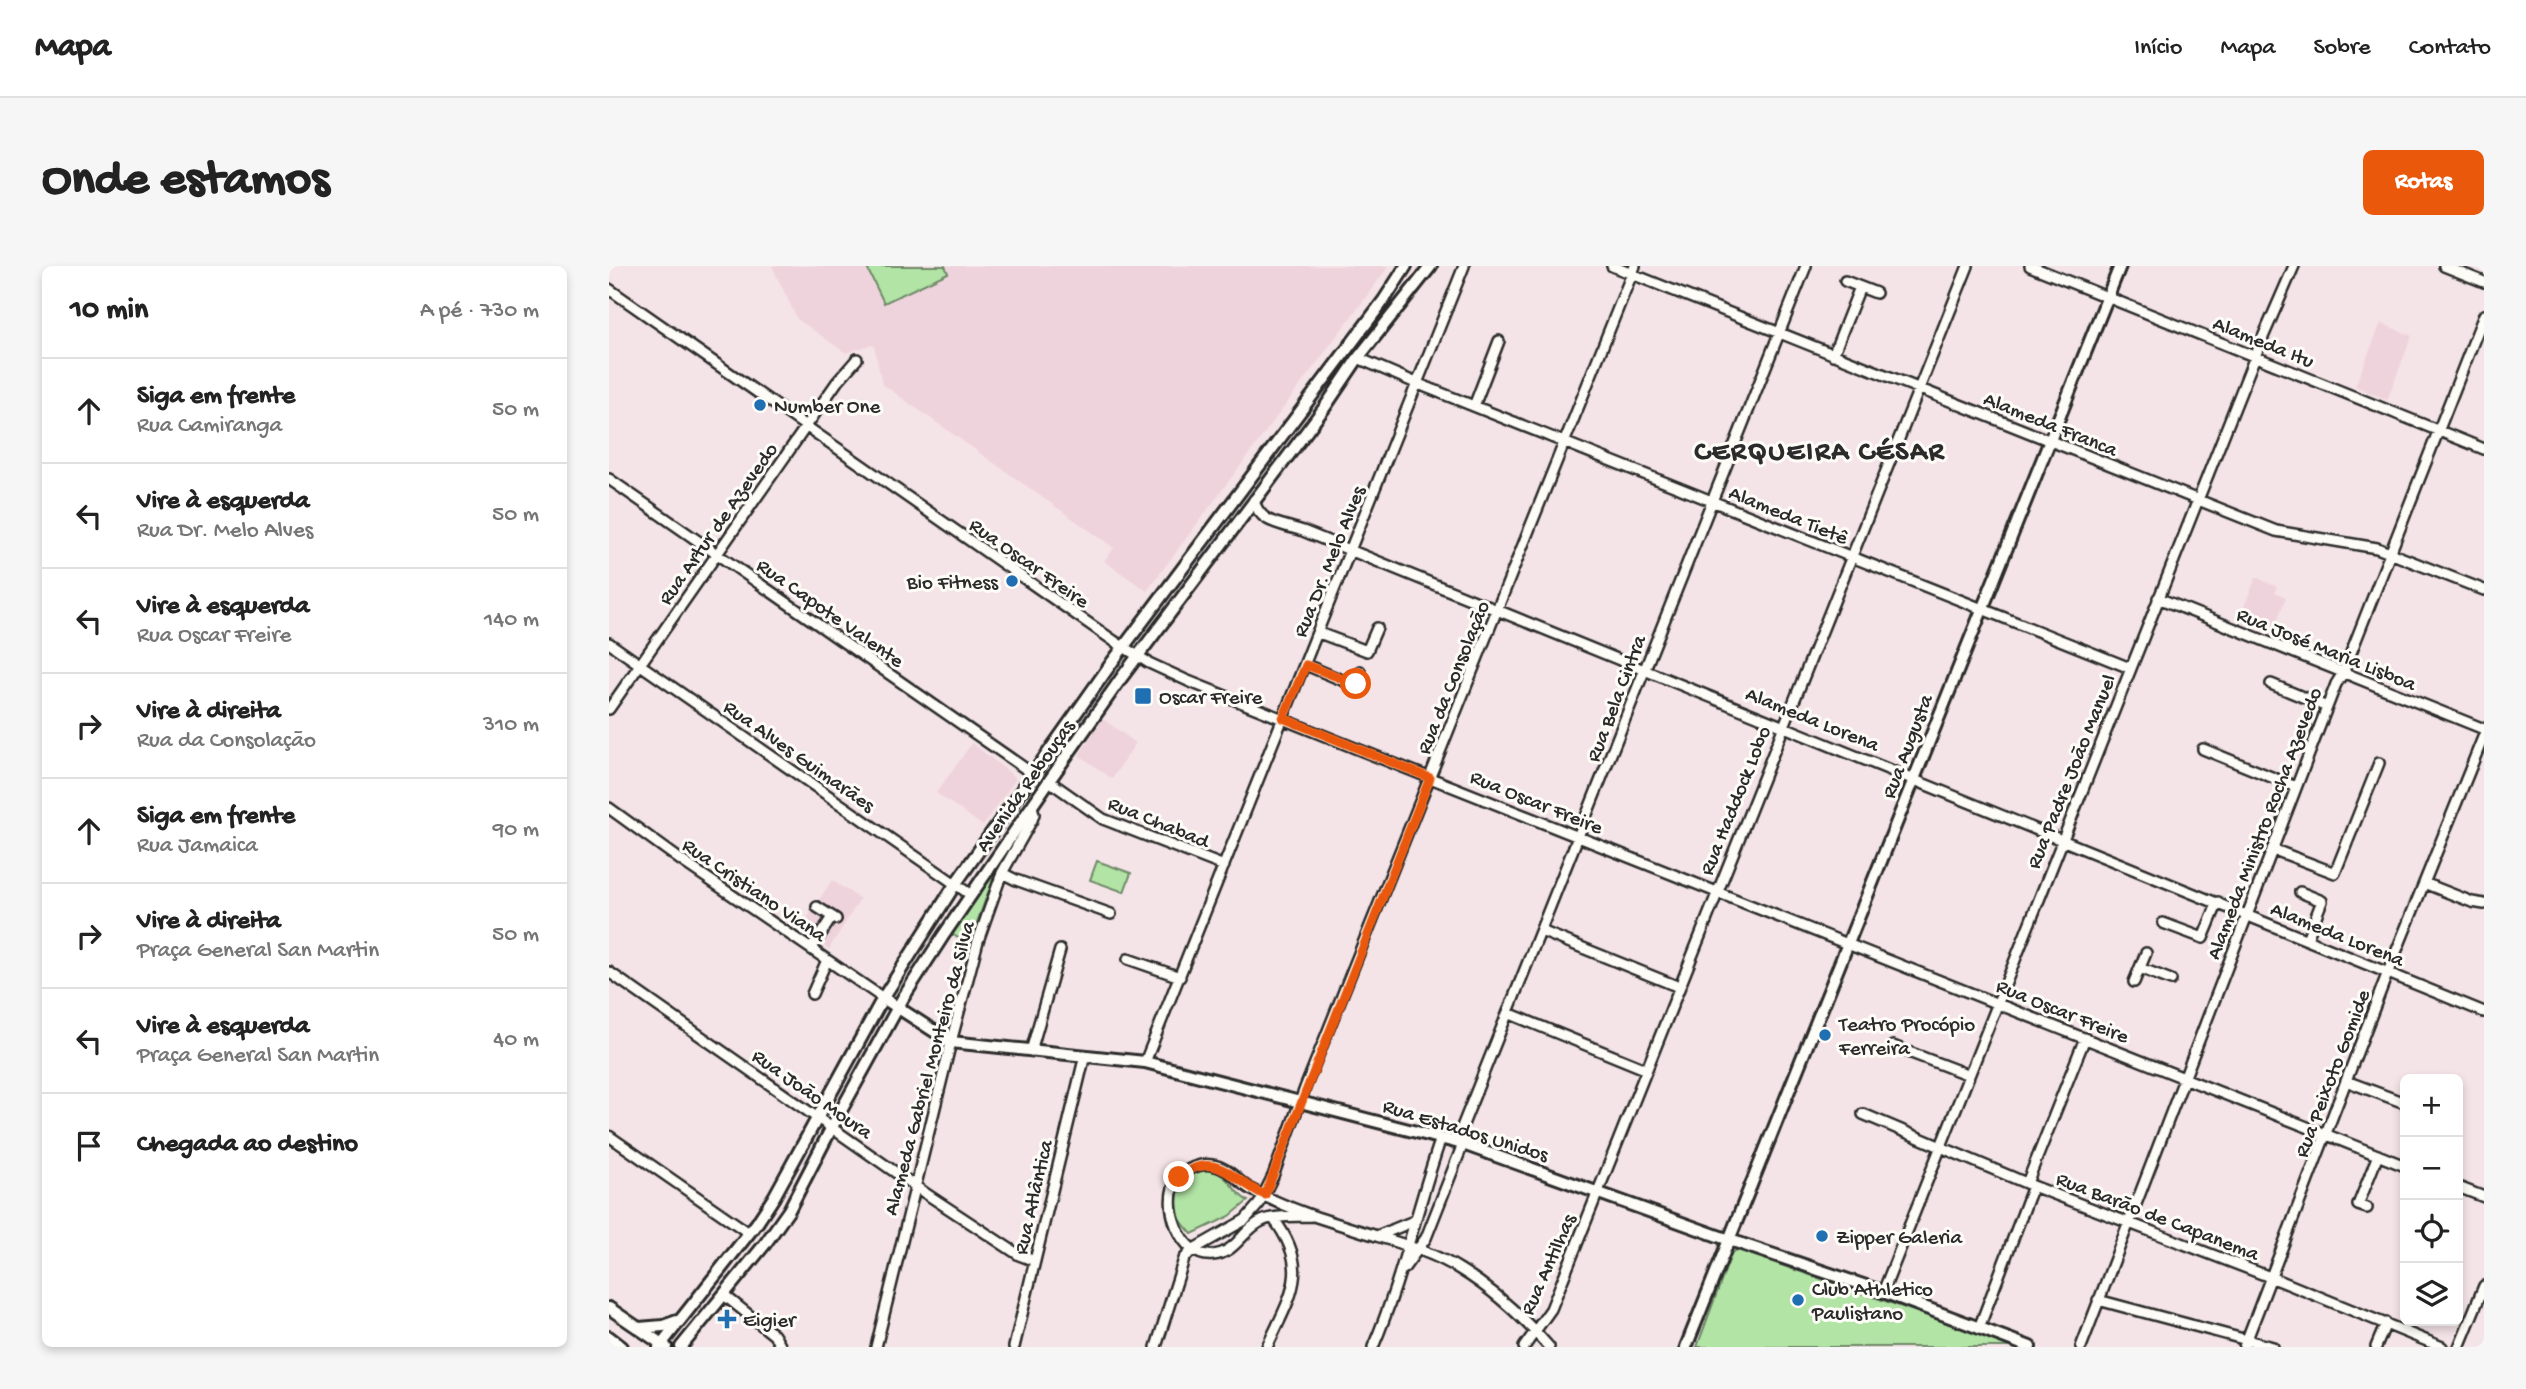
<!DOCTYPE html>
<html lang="pt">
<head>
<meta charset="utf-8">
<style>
	:root { --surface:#fff; --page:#f6f6f6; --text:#222; --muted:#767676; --line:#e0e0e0; --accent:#ea580c }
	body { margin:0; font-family:"Gochi Hand",sans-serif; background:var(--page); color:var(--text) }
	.controls { position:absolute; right:21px; bottom:21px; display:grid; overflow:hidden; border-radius:10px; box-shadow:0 4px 10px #0003 }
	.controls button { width:63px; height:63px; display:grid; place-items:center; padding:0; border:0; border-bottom:2px solid var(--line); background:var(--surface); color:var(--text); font:35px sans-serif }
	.stop { position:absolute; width:21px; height:21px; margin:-16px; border:5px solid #ea580c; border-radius:50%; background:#fff }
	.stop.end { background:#ea580c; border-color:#fff; box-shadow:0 2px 7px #0008 }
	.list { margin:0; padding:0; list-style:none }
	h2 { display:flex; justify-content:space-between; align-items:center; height:91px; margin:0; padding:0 28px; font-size:30px }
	h2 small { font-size:23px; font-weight:400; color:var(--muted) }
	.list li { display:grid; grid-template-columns:46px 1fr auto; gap:21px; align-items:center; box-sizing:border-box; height:105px; padding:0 28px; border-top:2px solid var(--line) }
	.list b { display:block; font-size:26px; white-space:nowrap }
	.list p { margin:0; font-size:23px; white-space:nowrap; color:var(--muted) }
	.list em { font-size:23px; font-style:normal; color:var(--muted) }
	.icon { flex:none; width:38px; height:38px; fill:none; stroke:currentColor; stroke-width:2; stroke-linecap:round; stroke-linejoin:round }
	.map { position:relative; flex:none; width:1875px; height:1081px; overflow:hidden; border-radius:10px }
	header { display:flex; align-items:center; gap:42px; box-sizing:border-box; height:98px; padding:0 35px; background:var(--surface); border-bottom:2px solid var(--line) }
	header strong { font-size:33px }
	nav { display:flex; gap:38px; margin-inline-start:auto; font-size:24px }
	.intro { display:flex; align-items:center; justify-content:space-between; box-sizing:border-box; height:168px; padding:0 42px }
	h1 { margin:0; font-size:49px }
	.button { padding:18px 32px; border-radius:10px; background:var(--accent); color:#fff; font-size:24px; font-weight:700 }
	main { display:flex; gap:42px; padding:0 42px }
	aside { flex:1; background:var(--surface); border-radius:10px; box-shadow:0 4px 10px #0003 }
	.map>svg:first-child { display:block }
</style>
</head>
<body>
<header>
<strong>Mapa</strong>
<nav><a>Início</a><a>Mapa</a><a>Sobre</a><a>Contato</a></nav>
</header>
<div class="intro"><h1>Onde estamos</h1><a class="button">Rotas</a></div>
<main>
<aside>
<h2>10 min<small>A pé · 730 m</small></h2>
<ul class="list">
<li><svg class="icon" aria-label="ahead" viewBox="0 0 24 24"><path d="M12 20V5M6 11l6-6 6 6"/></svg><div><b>Siga em frente</b><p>Rua Camiranga</p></div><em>50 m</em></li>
<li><svg class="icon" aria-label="left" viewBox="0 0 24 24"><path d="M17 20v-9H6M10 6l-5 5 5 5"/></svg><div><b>Vire à esquerda</b><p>Rua Dr. Melo Alves</p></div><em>50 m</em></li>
<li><svg class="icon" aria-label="left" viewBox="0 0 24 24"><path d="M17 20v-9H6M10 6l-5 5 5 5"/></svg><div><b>Vire à esquerda</b><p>Rua Oscar Freire</p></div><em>140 m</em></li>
<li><svg class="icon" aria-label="right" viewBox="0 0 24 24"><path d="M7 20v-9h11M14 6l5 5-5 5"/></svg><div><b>Vire à direita</b><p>Rua da Consolação</p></div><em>310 m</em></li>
<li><svg class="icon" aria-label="ahead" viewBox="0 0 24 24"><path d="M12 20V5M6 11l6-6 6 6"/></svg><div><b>Siga em frente</b><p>Rua Jamaica</p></div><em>90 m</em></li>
<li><svg class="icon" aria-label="right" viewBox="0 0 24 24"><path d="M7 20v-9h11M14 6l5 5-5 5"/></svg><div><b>Vire à direita</b><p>Praça General San Martin</p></div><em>50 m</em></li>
<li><svg class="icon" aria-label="left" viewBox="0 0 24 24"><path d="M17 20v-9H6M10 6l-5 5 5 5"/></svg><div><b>Vire à esquerda</b><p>Praça General San Martin</p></div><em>40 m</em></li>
<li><svg class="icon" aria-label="arrive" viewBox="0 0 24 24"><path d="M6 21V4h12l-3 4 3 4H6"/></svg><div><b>Chegada ao destino</b></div></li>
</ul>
</aside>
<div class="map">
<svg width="1875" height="1081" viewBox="0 0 1875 1081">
	<rect width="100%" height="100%" fill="#f5e4e7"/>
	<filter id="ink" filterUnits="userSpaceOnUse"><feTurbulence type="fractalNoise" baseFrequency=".0143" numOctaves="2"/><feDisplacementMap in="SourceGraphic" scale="14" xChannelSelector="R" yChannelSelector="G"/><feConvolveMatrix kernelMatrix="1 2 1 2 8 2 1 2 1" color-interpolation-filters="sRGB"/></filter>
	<g filter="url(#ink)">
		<!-- built -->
		<path fill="#efd3dc" d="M163,0H780L538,325L495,295L505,282L273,118L265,80L261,79L237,87L188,53Z
			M1772,57L1803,70L1778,134L1746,120Z
			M1647,311L1668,321L1666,326L1677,331L1663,368L1629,355Z
			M494,453L527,477L503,513L470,489Z
			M363,477L406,511V514L374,560L327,527Z
			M223,614L251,633L220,683L191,663Z"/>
		<!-- green -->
		<path fill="#b2e4a5" stroke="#6e8868" stroke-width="2" d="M257,0H336L339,7L275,37Z
			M394,586L360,678L339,666Z
			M488,595L522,607L515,626L481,614Z
			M598,904C624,909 620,924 639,935L621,950L583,968C577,961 569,953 566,944C559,923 579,906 598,904Z
			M1129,984L1409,1081H1088L1123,986Z"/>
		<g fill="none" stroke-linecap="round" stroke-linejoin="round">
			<defs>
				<path id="minor" d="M1003,0L1667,265L1768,282L1875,324
					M1421,0L1875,183
					M1835,0L1875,16
					M1236,15L1267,27
					M0,23L505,375L540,397L579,415L751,484L1796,900
					M1224,89L1251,21
					M749,92L807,117L1521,402
					M865,140L890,75
					M0,213L424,508
					M645,234C650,258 674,258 694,265L1875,746
					M1549,332L1875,463
					M710,367L758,385L768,362
					M0,377L362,629
					M697,399L745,419L751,405
					M1662,418L1718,441
					M0,443L228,116L248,93
					M1594,483L1687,521
					M440,515L494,553L615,600
					M0,542L73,595L274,732
					M1663,583L1726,607L1770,497
					M393,607L407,614L502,648
					M1815,617L1863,636L1875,638
					M1691,626L1713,635L1698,673
					M208,641L227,653
					M1554,657L1594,672L1609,636
					M932,665L1070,721
					M202,683L223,651
					M519,693L571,711
					M1531,702L1562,714
					M0,706L316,927L410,989L426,995
					M1525,716L1537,687
					M203,728L218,694
					M899,747L1036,803
					M1284,780L1360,809
					M422,785L451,684
					M536,796L855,0
					M1737,815L1793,836
					M1254,848L1424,920L1674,1016L1833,1081
					M0,870L140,967
					M847,876L1197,0
					M1418,917L1476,772
					M1849,921L1875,931
					M1758,942L1749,939L1769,889
					M703,950C687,951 670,949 655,954C634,962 628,987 604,989C571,993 551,936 569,912C577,903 591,897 603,899C620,901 629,916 643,924C679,943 719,955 758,967C790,977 824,986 852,1004C886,1025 914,1051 940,1081
					M768,970L805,955
					M795,1002L817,972L854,878
					M1274,1026L1651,78L1685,0
					M115,1029L165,1069L172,1081
					M1489,1034L1664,1081
					M1370,1062L1424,920
					M267,1081L342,776L369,675L393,607L423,554L425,548L423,540
					M405,1081L476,789
					M547,1081L575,993L583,984L636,954L650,938L664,910L696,822L1026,0
					M658,1081C682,1029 703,1003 664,952
					M764,1081C793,1013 808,941 832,872
					M915,1081L942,1043L1359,0
					M1472,1081L1727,418L1734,407L1875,49
					M1635,1081L1777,711L1875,469
					M1767,1081L1777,1057
					M1850,1081L1875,1020"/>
				<path id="major" d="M274,732L342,776L536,796L854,878L1109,970L1272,1025L1421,1081
					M0,1042L57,1081
					M30,1062L54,1060L68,1055
					M0,1071L13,1081
					M50,1081L148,957L165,931L274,732L347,617L504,395L775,34L797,0
					M72,1081L156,978L180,944L223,861L294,732L334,670L440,515L513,411L716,141L749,92L822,0
					M1077,1081L1511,0"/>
			</defs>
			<!-- minor casing -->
			<use href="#minor" stroke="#2b2b2b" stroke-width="14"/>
			<!-- major casing -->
			<use href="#major" stroke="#2b2b2b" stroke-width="16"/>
			<!-- minor -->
			<use href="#minor" stroke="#fdfcf7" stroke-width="9"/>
			<!-- major -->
			<use href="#major" stroke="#fdfcf7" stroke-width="10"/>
		</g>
	</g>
	<g fill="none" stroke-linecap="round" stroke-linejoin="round" filter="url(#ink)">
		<!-- route -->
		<path stroke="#ea580c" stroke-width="9" d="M570,911C606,882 624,915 656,929L821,512L674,452L697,399L747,418"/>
	</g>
	<!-- markers -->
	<g fill="#1f6fb2" stroke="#fdfcf7" stroke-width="2.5">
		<circle cx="151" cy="139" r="7"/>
		<circle cx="403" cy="315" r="7"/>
		<rect x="525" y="421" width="18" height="18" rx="3.5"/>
		<circle cx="1216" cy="769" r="7"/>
		<circle cx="1213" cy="970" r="7"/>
		<circle cx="1189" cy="1034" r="7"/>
		<path d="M114.5 1042.5h7v7h7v7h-7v7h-7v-7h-7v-7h7z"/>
	</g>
	<g text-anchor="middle" stroke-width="6" stroke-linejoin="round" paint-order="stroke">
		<!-- street labels -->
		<g font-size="21" fill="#2b2b2b" stroke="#fdfcf7">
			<text transform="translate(1655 75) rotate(22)" y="7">Alameda Itu</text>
			<text transform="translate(1442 157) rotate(22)" y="7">Alameda Franca</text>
			<text transform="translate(1180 248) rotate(22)" y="7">Alameda Tietê</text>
			<text transform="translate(108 257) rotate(-55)" y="7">Rua Artur de Azevedo</text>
			<text transform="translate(719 295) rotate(-68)" y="7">Rua Dr. Melo Alves</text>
			<text transform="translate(421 296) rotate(35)" y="7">Rua Oscar Freire</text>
			<text transform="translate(222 346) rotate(35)" y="7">Rua Capote Valente</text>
			<text transform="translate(1718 382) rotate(22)" y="7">Rua José Maria Lisboa</text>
			<text transform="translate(843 411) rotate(-68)" y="7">Rua da Consolação</text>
			<text transform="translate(1006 432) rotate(-69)" y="7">Rua Bela Cintra</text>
			<text transform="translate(1204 452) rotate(22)" y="7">Alameda Lorena</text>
			<text transform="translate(1297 480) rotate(-69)" y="7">Rua Augusta</text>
			<text transform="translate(191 489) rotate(35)" y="7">Rua Alves Guimarães</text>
			<text transform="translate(1461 505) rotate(-68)" y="7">Rua Padre João Manuel</text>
			<text transform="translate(415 519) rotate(-55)" y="7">Avenida Rebouças</text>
			<text transform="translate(1125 534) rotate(-68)" y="7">Rua Haddock Lobo</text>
			<text transform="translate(928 535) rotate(22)" y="7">Rua Oscar Freire</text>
			<text transform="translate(550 555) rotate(22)" y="7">Rua Chabad</text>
			<text transform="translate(1654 557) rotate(-69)" y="7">Alameda Ministro Rocha Azevedo</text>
			<text transform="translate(146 623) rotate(34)" y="7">Rua Cristiano Viana</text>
			<text transform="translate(1729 667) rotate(22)" y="7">Alameda Lorena</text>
			<text transform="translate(1454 744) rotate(22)" y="7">Rua Oscar Freire</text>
			<text transform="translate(319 802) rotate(-75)" y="7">Alameda Gabriel Monteiro da Silva</text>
			<text transform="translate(1722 807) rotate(-69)" y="7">Rua Peixoto Gomide</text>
			<text transform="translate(204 827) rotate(35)" y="7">Rua João Moura</text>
			<text transform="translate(857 863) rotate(17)" y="7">Rua Estados Unidos</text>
			<text transform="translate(423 931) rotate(-77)" y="7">Rua Atlântica</text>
			<text transform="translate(1549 949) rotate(21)" y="7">Rua Barão de Capanema</text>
			<text transform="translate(938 998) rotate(-66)" y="7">Rua Antilhas</text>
		</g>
		<!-- poi labels -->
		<g font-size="21" fill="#2b2b2b" stroke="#fdfcf7" text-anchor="start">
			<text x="165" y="146">Number One</text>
			<text x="389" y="322" text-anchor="end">Bio Fitness</text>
			<text x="550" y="437">Oscar Freire</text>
			<text x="1230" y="764">Teatro Procópio<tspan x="1230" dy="24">Ferreira</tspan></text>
			<text x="1227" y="977">Zipper Galeria</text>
			<text x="1203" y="1029">Club Athletico<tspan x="1203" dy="24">Paulistano</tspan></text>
			<text x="134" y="1060">Eigier</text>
		</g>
		<!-- district labels -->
		<g font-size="28" font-weight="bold" letter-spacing="2" fill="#2b2b2b" stroke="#fdfcf7">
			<text x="1211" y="193">CERQUEIRA CÉSAR</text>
		</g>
	</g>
</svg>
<div class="controls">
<button>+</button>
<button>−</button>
<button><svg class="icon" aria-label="locate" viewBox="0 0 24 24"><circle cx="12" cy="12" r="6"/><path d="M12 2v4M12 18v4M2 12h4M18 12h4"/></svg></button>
<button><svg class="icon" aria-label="layers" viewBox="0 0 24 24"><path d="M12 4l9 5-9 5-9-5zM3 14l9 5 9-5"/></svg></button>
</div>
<div class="stop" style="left:747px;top:418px"></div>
<div class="stop end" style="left:570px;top:911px"></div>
</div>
</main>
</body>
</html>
